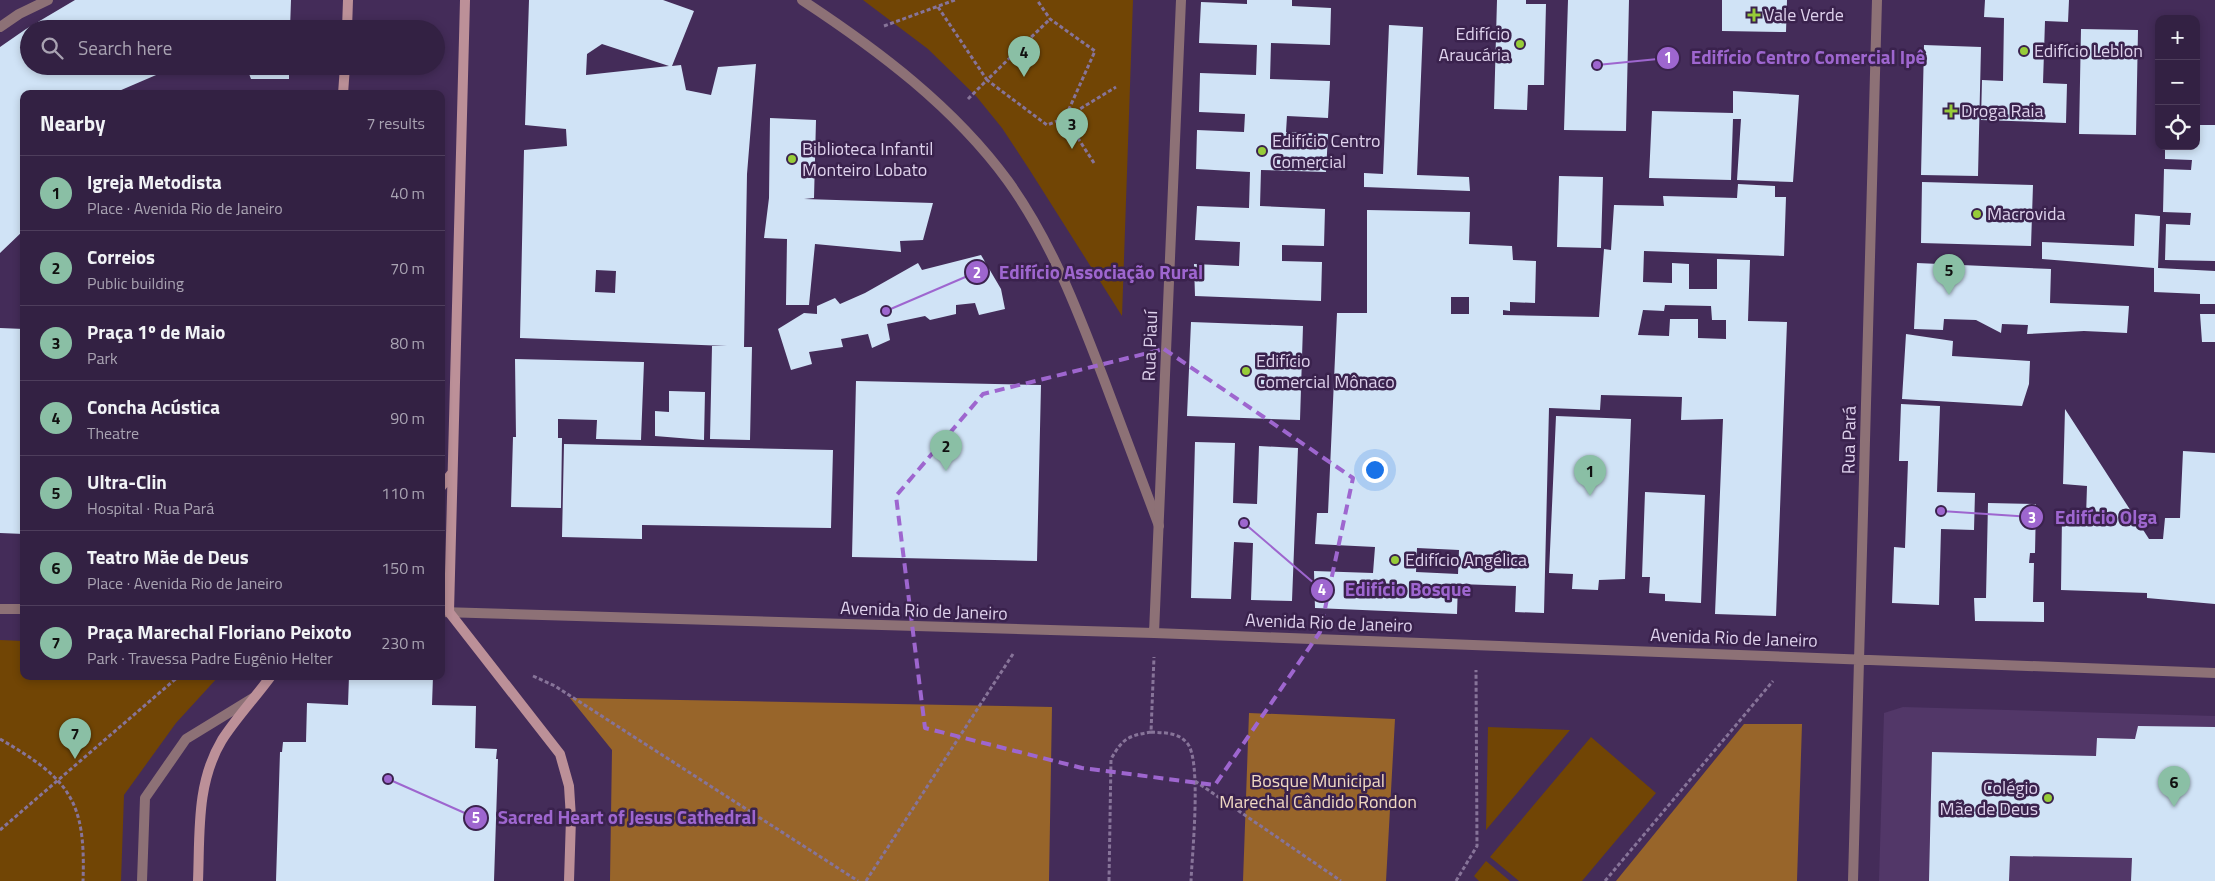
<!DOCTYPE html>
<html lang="en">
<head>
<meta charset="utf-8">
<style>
	:root { --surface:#332143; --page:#3e2e4e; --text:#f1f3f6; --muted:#a9a3b2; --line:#4e3e5c; --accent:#8abfa5 }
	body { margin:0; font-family:"Titillium Web",sans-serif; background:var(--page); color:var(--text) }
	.controls { position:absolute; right:15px; top:15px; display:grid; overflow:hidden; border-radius:10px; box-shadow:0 2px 8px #0003 }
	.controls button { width:45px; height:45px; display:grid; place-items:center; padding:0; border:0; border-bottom:1px solid var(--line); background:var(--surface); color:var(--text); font:25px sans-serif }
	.you { position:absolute; left:1374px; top:469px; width:18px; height:18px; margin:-12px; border:4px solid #fff; border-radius:50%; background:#1a73e8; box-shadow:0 0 0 8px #1a73e833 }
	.badge { display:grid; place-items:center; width:32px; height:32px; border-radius:50%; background:var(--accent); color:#111; font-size:16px; font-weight:700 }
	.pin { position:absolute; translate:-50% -41px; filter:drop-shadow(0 1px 2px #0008) }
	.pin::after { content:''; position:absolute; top:26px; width:18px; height:15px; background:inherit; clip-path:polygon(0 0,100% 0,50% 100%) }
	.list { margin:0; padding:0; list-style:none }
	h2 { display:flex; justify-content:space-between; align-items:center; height:65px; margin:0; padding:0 20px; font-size:21px }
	h2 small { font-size:16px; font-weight:400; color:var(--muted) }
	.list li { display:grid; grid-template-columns:32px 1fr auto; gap:15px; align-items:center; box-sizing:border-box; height:75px; padding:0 20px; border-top:1px solid var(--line) }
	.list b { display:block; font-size:19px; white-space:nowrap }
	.list p { margin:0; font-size:16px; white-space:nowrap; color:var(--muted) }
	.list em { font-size:16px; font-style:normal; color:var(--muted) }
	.icon { flex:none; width:28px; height:28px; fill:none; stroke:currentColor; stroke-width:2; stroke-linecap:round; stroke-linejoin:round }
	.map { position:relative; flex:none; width:2215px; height:881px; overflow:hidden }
	.search { position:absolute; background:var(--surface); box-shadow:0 2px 8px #0003; left:20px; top:20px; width:425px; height:55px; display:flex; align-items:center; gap:12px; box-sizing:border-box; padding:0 18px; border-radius:28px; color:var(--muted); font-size:19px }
	.panel { position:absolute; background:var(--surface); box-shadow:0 2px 8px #0003; left:20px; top:90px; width:425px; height:590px; border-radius:10px }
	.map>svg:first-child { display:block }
</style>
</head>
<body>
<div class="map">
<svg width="2215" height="881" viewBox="0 0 2215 881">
	<rect width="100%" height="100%" fill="#442c59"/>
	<!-- built -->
	<path fill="#523768" d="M1903,707L2215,716V881H1879L1884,713Z"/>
	<!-- green -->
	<path fill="#714505" d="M863,0H1133L1122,316L1029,169L1002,128L976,96L928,49Z
		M0,640L24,641V676H219L176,723L124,795L121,881H0Z
		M1488,727L1570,730L1486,830Z
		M1591,737L1656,793L1582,881H1519L1490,857Z
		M1486,861L1510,881H1479L1474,876Z"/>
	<!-- forest -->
	<path fill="#98652a" d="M570,698L1052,707L1049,881H610L612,750Z
		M1249,713L1395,719L1386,881H1243Z
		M1744,724H1802L1797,881H1616Z"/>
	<!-- building -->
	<path fill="#d0e3f6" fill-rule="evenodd" d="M75,0H291L290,29H29V66H177L112,94H24V230L0,253V47L26,29Z
		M529,0H663L694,11L672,66L681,65L686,90L711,95L718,67L756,64L747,174L744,347H752L750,440L710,439L712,346H727L520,338L524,150L567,146L566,129L525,125ZM602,44L669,66L586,75L587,54ZM596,270L616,271L615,293L595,292Z
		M1247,0H1292V6L1331,8L1330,45L1271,43L1270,79L1330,81L1328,118L1287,116L1286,132L1328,134L1326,172L1261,170L1260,206L1325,209L1324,246L1282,245V261L1322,262L1321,301L1195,296L1194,264L1239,266L1240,242L1195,240L1197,206L1249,208L1250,172L1196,169L1197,130L1244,132L1245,114L1199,112L1200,73L1256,75L1257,45L1199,43L1201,2L1247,4Z
		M1497,0H1526V4H1546L1544,85H1528L1527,110L1494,109Z
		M1568,0H1629L1626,131L1564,130Z
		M1722,0H1787L1786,32L1722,31Z
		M1985,0H2069L2068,22L2045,21L2043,83L2067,84L2066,123L1981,120L1982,80L2003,81L2004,18L1984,17Z
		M1389,25L1423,27L1417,175L1469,177L1470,191L1364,187V173L1383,174Z
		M2081,29L2138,30L2136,135L2079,134Z
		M1924,45L1981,47L1978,176L1921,175Z
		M246,66H289V79H251Z
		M1733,91L1799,95L1793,182L1737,180L1741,119H1733L1731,180L1649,178L1652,111L1733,113Z
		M770,118L816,120L814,198L804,199L933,203L923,240L900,241L901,252L815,244L809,305H786L787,239L764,238L769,198Z
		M2196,125H2215V261L2165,260L2166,224L2190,225L2191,213L2163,212L2164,169L2191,170L2192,160L2165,159V146H2196Z
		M1559,176L1603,177L1601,248L1557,247Z
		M1922,182L2033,185L2031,246L1921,243Z
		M1738,184L1775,186V197H1786L1784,256L1644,251L1643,282L1672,283V263L1689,264V289H1717V259L1750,260L1748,321L1787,322L1776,616L1715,614L1723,419L1681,420L1682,397L1601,395L1600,410L1549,408L1544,613L1515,612L1516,586L1458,584L1457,614L1315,608L1314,571L1373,573L1375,547L1315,544L1317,513H1328L1337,313H1367V210L1470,212L1469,244L1512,246L1513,260L1536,261L1535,303L1510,302V311L1503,310V315L1599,317L1604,249L1611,250L1614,205L1664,206L1663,196L1737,198ZM1451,297H1469V314H1451ZM1665,305L1711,306L1712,320H1726V339L1698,338V319H1670L1669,336L1638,335L1643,310L1664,311ZM1417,548L1459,550L1458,574L1416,572Z
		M2135,214L2160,216L2158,268L2215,271V304H2200V294L2154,292V268L2042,259V242L2134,246Z
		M981,255L1001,289L1005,309L979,315L975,303L956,305V314L930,320L925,316L887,324L890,340L872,348L868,334L841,339L843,347L809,352L812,364L791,370L778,329L804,313L817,314V306L835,298L840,304L865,293L918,263L922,270Z
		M1917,263L2051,269L2050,303L2129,306L2127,333L2084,331L2027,334L2028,325L2002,324L2001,333L1976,320L1944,319L1943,330L1914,329Z
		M2200,314H2215V342H2202Z
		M1191,322L1303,326L1300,420L1187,416Z
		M0,328L24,329V534L0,533Z
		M1906,334L1953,341L1952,356L2030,361L2029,384L2022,406L1902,399Z
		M515,359L644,362L641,440L596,439L597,420L558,419V438H562L561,508L511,507L513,437H516Z
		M856,381L1041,385L1037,561L852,557Z
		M669,391L705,392L704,440L655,436V411L669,412Z
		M1901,404L1940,406L1937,492L1975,493L1974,530L1941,529L1939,605L1892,603L1894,547L1905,548L1908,461H1899Z
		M2065,409L2149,539H2163L2165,518H2180L2183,451L2215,453V604L2147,598V593L2061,590L2062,516L2086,517L2087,486L2063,484Z
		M1556,416L1631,419L1625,579L1599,580L1598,590L1572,589L1573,574L1549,573Z
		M1195,442L1235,443L1233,503L1257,504L1259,446L1298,448L1292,601L1251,600L1253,543L1234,542L1231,599L1191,598Z
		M564,444L833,450L831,528L642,525V539L562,537Z
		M1645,492L1705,495L1701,603L1665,601V594L1649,593L1650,577H1642Z
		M1988,503L2036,504L2035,553H2030L2029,563H2034L2033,602H2044V622L1975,621L1974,598H1986Z
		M349,676H433L432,705L476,706L475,748L497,749L496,759H498L494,881H276L280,752H282L283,742H306L307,703L348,705Z
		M2138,726L2215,727V881H2131L2132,858L2010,856L2009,881H1929L1932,752L2096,756L2097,738L2135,739Z"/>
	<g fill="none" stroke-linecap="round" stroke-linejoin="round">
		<!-- path -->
		<path stroke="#877499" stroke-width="3" stroke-dasharray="4 2.5" stroke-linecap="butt" d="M938,7L987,80L1050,19
			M884,26L955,0
			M968,99L987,80L1047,125L1065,118L1095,51L1050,19L1037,0
			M1094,163L1065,118L1116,87
			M533,676L555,686L858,881
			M1151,732C1164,733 1178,732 1187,743C1202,759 1192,855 1191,881
			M0,739C69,779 86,800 83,881
			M1195,781L1341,881
			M0,830L179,676
			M866,881L1013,654
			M1109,881L1111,759C1123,738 1128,736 1151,732L1154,657
			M1456,881L1477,846L1476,670
			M1605,881L1773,681"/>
		<!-- service -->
		<path stroke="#8d7176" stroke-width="10" d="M142,881L145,798L186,739L253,698"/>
		<!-- pedestrian -->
		<path stroke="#8d7176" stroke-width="10" d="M0,27L19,14L48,0"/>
		<!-- minor -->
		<path stroke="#8d7176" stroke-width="10" d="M802,0C878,50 954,107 1008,181C1051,241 1077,309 1103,377C1122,427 1140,476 1159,526"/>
		<!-- tertiary -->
		<path stroke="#8d7176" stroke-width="10" d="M0,609H24
			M441,612L1154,633L2215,673
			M1154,633L1181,0
			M1853,881L1877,0"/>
		<!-- secondary -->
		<path stroke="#bc9098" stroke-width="10" d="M465,0L449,612L560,754L569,786L571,818L569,881
			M347,29L348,0
			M343,94L345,66
			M441,487L452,473
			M198,881C200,833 196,783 222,740C236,718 255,698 271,676"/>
	</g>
	<!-- marked area -->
	<path fill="none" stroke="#9e66cf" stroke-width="4" stroke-dasharray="10 6" stroke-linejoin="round" d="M1164,349L1353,478L1320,632L1215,785L1082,768L925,728L896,496L983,394Z"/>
	<!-- markers -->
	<g fill="#97cc38" stroke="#3a224d" stroke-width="2">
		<path d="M1751.5 7.5h5v5h5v5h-5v5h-5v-5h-5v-5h5z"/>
		<circle cx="1520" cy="44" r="5"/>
		<circle cx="2024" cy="51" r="5"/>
		<path d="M1948.5 103.5h5v5h5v5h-5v5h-5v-5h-5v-5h5z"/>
		<circle cx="1262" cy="151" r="5"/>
		<circle cx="792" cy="159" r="5"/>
		<circle cx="1977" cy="214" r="5"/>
		<circle cx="1246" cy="371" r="5"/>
		<circle cx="1395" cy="560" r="5"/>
		<circle cx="2048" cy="798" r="5"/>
	</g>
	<g text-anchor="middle" stroke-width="5" stroke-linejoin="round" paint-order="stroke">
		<!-- poi labels -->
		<g font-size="18" fill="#ded1ec" stroke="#3a224d" text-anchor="start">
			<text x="1764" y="21">Vale Verde</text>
			<text x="1510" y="40" text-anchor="end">Edifício<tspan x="1510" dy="21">Araucária</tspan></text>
			<text x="2034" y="57">Edifício Leblon</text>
			<text x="1961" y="117">Droga Raia</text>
			<text x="1272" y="147">Edifício Centro<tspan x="1272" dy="21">Comercial</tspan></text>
			<text x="802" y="155">Biblioteca Infantil<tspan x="802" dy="21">Monteiro Lobato</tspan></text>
			<text x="1987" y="220">Macrovida</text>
			<text x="1256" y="367">Edifício<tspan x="1256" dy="21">Comercial Mônaco</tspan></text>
			<text x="1405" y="566">Edifício Angélica</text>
			<text x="2038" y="794" text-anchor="end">Colégio<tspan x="2038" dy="21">Mãe de Deus</tspan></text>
		</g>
		<!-- street labels -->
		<g font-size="18" fill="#ded1ec" stroke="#3a224d">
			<text transform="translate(1150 346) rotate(-88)" y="6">Rua Piauí</text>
			<text transform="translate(1849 440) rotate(-89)" y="6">Rua Pará</text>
			<text transform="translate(924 611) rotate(2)" y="6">Avenida Rio de Janeiro</text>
			<text transform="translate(1329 623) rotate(2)" y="6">Avenida Rio de Janeiro</text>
			<text transform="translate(1734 638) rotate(2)" y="6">Avenida Rio de Janeiro</text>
		</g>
		<!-- park labels -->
		<g font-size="18" fill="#f0d9c3" stroke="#3a224d">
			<text x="1318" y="787">Bosque Municipal<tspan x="1318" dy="21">Marechal Cândido Rondon</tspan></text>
		</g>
	</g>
	<!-- callouts -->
	<path fill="none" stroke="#9e66cf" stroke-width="2" d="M1597 65L1668 58M886 311L977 272M1941 511L2032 517M1244 523L1322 590M388 779L476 818"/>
	<g fill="#9e66cf" stroke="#3a224d" stroke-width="2">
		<circle cx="1597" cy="65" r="5"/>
		<circle cx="886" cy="311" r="5"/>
		<circle cx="1941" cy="511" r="5"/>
		<circle cx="1244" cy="523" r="5"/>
		<circle cx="388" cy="779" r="5"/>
		<circle cx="1668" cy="58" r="12"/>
		<circle cx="977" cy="272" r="12"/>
		<circle cx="2032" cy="517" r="12"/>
		<circle cx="1322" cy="590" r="12"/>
		<circle cx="476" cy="818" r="12"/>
	</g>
	<g font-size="15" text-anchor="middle" font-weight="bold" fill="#fff">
		<text x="1668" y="63">1</text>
		<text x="977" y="278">2</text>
		<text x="2032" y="523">3</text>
		<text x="1322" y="595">4</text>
		<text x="476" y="823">5</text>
	</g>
	<g font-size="19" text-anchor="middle" font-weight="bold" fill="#9e66cf" stroke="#3a224d" stroke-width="5" stroke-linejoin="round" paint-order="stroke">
		<text x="1808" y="64">Edifício Centro Comercial Ipê</text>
		<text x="1101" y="279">Edifício Associação Rural</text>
		<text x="2106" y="524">Edifício Olga</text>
		<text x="1408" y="596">Edifício Bosque</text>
		<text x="627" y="824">Sacred Heart of Jesus Cathedral</text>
	</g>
</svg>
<div class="controls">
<button>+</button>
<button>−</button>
<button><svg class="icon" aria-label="locate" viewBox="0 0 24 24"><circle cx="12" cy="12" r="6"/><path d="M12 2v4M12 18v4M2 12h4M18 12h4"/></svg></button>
</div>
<div class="you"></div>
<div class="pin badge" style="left:1590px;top:496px">1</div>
<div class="pin badge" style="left:946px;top:471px">2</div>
<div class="pin badge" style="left:1072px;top:149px">3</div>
<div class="pin badge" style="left:1024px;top:77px">4</div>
<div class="pin badge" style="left:1949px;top:295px">5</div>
<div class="pin badge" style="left:2174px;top:807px">6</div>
<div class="pin badge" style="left:75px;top:759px">7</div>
<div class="search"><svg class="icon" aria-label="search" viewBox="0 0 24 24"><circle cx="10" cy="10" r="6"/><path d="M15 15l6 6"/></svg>Search here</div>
<section class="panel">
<h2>Nearby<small>7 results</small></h2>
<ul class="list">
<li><span class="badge">1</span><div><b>Igreja Metodista</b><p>Place · Avenida Rio de Janeiro</p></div><em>40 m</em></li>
<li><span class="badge">2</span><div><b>Correios</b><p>Public building</p></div><em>70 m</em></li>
<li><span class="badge">3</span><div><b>Praça 1º de Maio</b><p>Park</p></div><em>80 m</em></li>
<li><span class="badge">4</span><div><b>Concha Acústica</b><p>Theatre</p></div><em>90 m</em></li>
<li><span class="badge">5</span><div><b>Ultra-Clin</b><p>Hospital · Rua Pará</p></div><em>110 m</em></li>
<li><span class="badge">6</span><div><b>Teatro Mãe de Deus</b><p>Place · Avenida Rio de Janeiro</p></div><em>150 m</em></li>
<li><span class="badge">7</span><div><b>Praça Marechal Floriano Peixoto</b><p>Park · Travessa Padre Eugênio Helter</p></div><em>230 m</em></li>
</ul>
</section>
</div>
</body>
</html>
